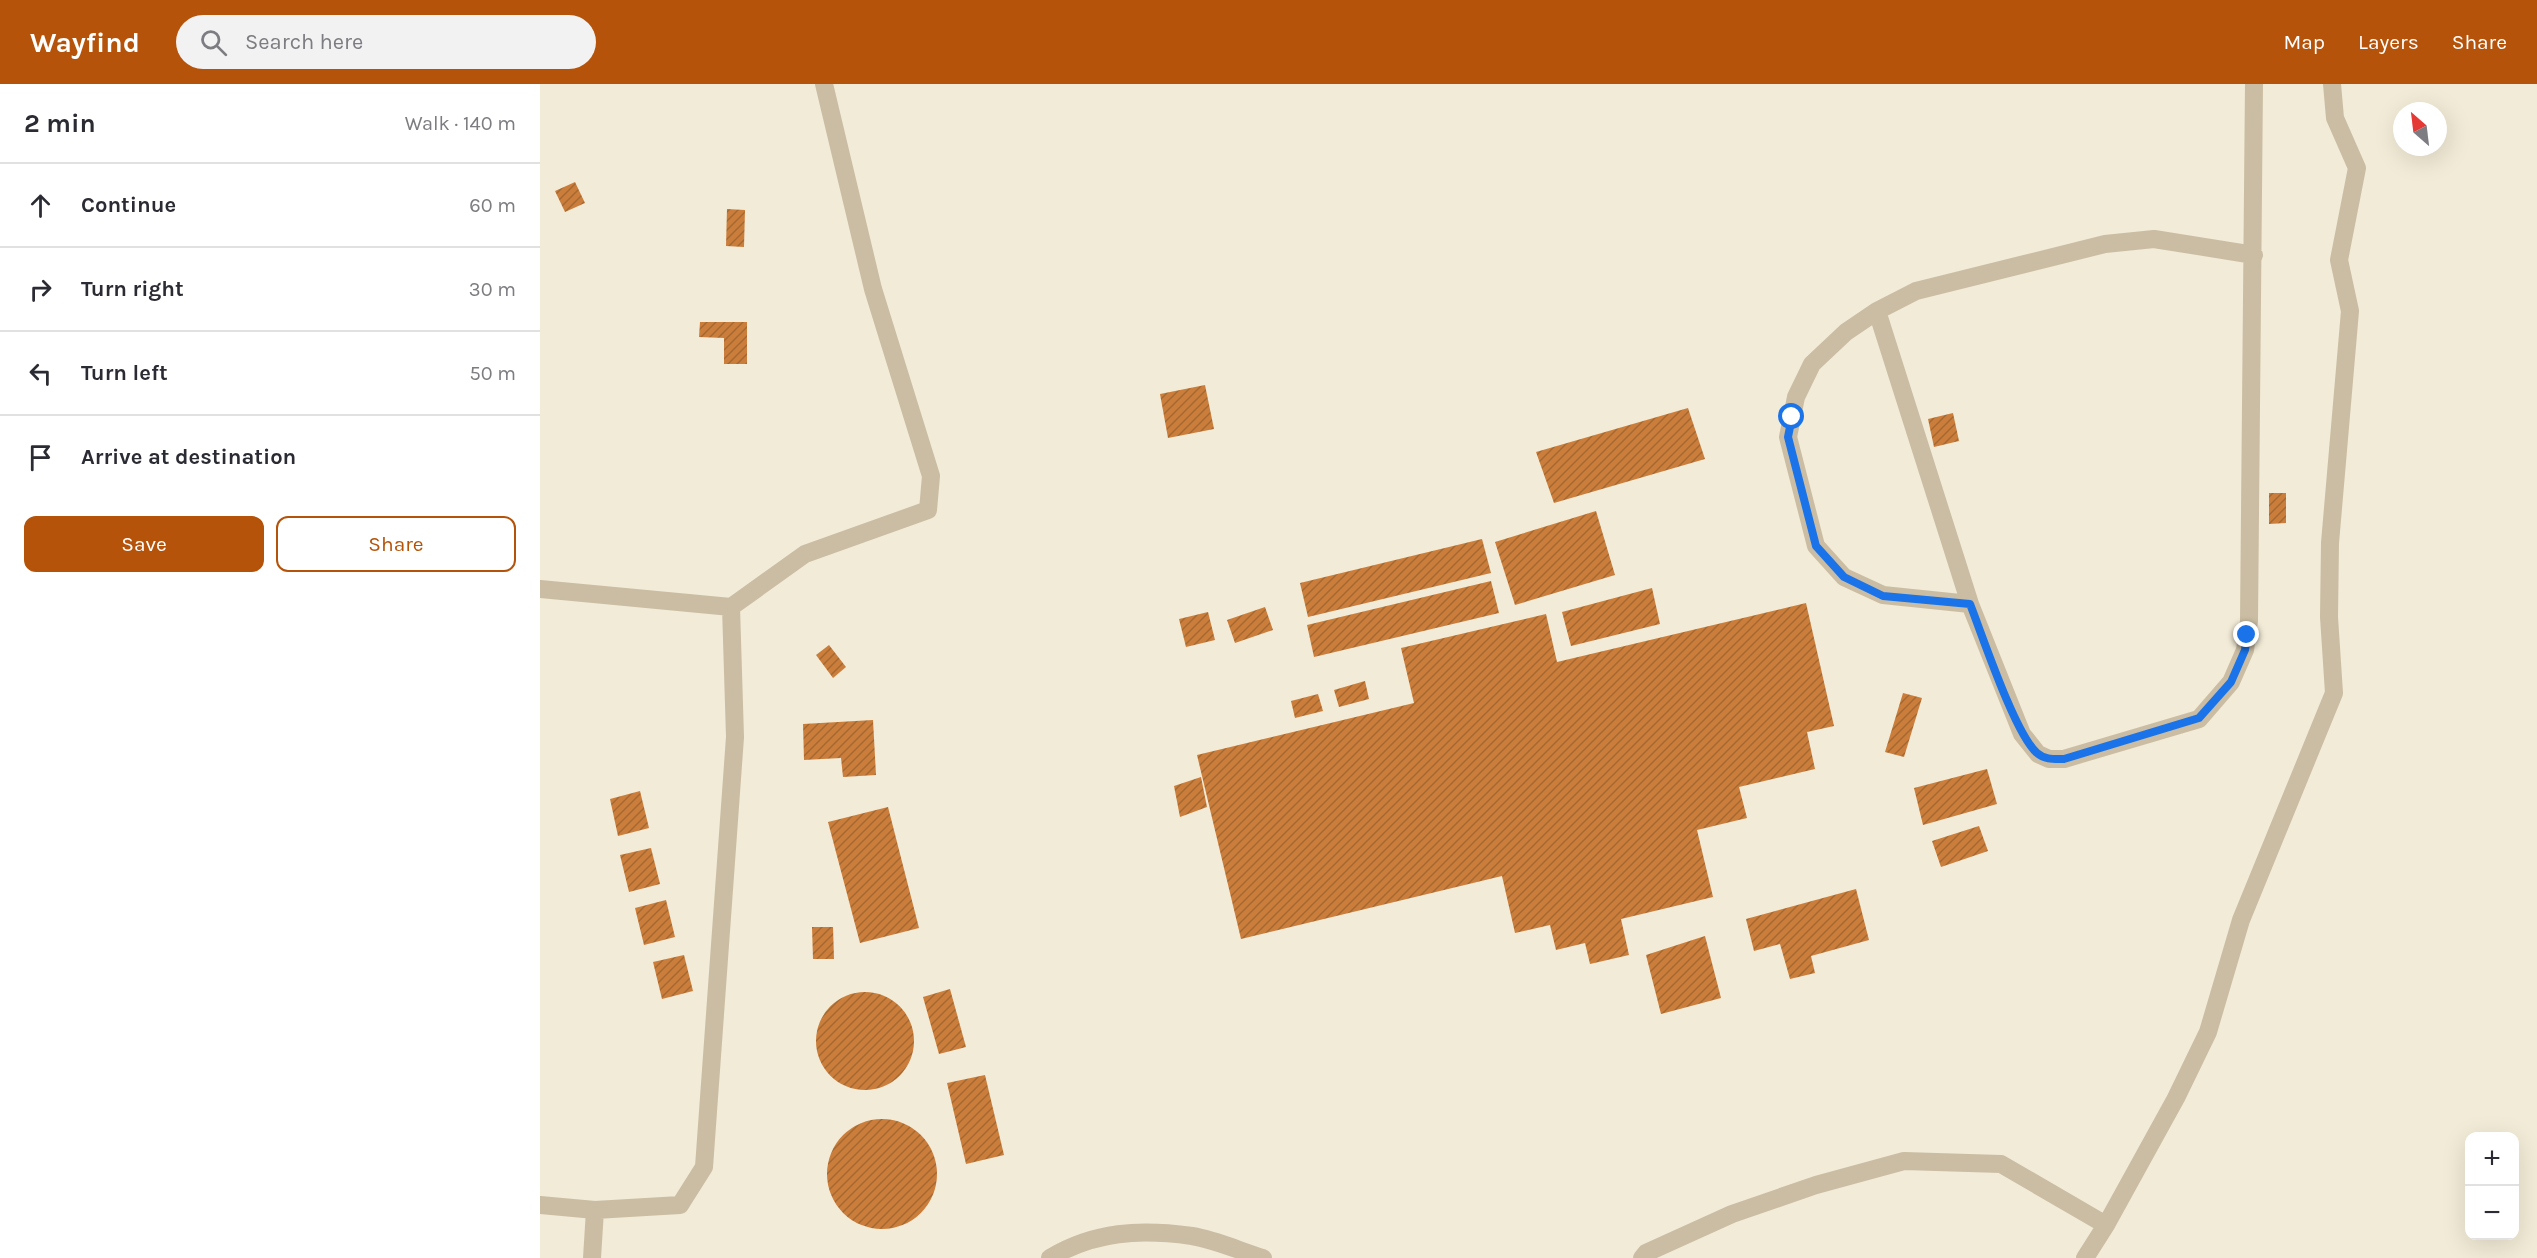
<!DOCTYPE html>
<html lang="en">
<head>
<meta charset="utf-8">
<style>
	:root { --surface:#fff; --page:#f2f2f3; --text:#2b2b33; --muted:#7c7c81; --line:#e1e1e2; --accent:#b45309 }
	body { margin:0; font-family:Karla,sans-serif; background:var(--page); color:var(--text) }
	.controls { position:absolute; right:18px; bottom:18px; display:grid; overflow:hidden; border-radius:12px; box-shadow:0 6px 24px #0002 }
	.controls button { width:54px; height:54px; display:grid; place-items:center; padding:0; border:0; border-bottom:2px solid var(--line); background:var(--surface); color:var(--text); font:30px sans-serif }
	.compass { position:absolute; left:1853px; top:18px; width:54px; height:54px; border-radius:50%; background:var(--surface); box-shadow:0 6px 24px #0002; rotate:332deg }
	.stop { position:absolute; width:18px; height:18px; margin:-14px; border:4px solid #1a73e8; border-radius:50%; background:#fff }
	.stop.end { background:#1a73e8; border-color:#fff; box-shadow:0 2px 6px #0008 }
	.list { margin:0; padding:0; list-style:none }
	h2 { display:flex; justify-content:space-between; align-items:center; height:78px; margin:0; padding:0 24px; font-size:26px }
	h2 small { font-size:20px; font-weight:400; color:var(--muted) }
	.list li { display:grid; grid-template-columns:39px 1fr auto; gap:18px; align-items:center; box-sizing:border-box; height:84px; padding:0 24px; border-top:2px solid var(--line) }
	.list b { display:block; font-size:22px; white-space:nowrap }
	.list em { font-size:20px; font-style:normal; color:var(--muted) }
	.actions { display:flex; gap:12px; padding:18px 24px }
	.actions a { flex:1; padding:14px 0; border:2px solid var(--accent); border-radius:12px; text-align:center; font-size:21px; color:var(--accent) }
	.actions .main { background:var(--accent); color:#fff }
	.icon { flex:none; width:33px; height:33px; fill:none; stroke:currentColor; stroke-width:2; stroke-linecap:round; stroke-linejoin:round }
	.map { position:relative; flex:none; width:1997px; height:1174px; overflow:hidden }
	header { display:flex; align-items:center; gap:36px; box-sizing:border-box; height:84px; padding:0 30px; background:var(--accent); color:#fff }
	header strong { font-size:28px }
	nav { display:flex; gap:33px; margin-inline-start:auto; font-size:21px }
	.search { width:420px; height:54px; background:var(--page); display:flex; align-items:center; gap:15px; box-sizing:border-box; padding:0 21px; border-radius:33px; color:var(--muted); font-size:22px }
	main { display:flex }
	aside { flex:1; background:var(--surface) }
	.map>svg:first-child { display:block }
</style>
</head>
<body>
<header>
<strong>Wayfind</strong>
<div class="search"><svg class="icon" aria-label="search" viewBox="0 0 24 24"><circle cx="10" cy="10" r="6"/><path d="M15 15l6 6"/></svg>Search here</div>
<nav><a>Map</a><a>Layers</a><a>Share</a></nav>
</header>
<main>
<aside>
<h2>2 min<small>Walk · 140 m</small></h2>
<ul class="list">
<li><svg class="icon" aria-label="ahead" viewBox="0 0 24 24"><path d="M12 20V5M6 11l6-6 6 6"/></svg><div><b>Continue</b></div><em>60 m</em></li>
<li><svg class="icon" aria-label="right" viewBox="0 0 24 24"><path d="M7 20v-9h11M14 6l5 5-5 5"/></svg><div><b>Turn right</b></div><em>30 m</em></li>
<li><svg class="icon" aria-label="left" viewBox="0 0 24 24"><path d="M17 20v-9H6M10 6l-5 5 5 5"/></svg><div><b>Turn left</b></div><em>50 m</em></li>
<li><svg class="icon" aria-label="arrive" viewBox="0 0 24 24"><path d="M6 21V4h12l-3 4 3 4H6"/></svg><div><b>Arrive at destination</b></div></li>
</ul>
<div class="actions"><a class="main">Save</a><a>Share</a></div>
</aside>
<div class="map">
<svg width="1997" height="1174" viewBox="0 0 1997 1174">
	<defs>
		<pattern id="building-hatch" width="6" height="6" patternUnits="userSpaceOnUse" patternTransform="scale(1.5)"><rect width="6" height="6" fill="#cb7e3b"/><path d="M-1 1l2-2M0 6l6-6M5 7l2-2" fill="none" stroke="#a66831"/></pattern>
	</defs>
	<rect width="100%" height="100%" fill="#f2ebd7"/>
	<!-- building -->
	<path fill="url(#building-hatch)" d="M35,98L45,119L25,128L15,107Z
		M187,125L205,126L204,163L186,162Z
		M160,238H207V280H184V254L159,253Z
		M665,301L674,345L628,354L620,310Z
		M1148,324L1165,375L1014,419L996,368Z
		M1413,329L1419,357L1394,363L1388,335Z
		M1729,409H1746V439L1729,440Z
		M1056,427L1075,491L975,521L955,458Z
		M942,455L951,489L768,533L760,499Z
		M951,497L959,529L774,573L767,541Z
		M1112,504L1120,540L1031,562L1022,528Z
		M1266,519L1294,642L1267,648L1275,685L1199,703L1207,734L1157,746L1173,813L1081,835L1089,871L1050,880L1045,859L1016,866L1010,841L975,849L962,792L701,855L657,671L874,619L861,564L1006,530L1017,578Z
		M725,523L733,546L695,559L687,536Z
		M668,528L675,556L646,563L639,535Z
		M289,561L306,583L293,594L276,571Z
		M825,597L829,615L799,623L794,606Z
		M1363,609L1382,614L1364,673L1345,668Z
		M778,610L783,627L755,634L751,617Z
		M333,636L336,691L303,693L301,674L264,676L263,640Z
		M1447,685L1457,720L1383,741L1374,704Z
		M661,693L667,723L640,733L634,702Z
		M100,707L109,744L78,752L70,715Z
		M348,723L379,844L320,859L288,738Z
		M1439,742L1448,767L1401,783L1392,757Z
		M111,764L120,800L89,808L80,771Z
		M1316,805L1329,856L1271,872L1275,889L1250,895L1240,860L1214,867L1206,835Z
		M126,816L135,853L104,861L95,824Z
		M272,843H293L294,875H273Z
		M1165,852L1181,914L1121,930L1106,871Z
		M144,871L153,907L122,915L113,878Z
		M410,905L426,963L399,970L383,913Z
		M276 957a49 49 0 1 1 98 0a49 49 0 1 1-98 0Z
		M445,991L464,1071L426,1080L407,999Z
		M287 1090a55 55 0 1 1 110 0a55 55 0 1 1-110 0Z"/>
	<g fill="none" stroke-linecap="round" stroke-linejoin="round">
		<!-- minor -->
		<path stroke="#cabda3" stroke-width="18" d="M1714,171L1614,155L1565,160L1376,207L1337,227L1430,520L1482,650L1498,670L1509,675H1524L1659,635L1691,598L1705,566L1709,537L1714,0
			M1337,227L1306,248L1272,280L1256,313L1248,353L1276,462L1304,493L1343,511L1430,520
			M0,505L191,523
			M0,1121L55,1126L140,1121L164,1083L195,653L191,523L265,470L388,426L391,392L333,205L284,0
			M52,1174L55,1126
			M510,1174C555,1147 600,1145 652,1152C676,1156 700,1167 723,1174
			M1102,1174L1106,1169L1192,1130L1276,1101L1364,1077L1461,1080L1566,1141
			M1545,1174L1566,1141L1636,1014L1668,948L1701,836L1794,609L1789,533L1790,459L1810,227L1799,176L1817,84L1795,34L1792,0"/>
	</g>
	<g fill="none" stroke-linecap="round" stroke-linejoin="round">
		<!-- route -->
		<path stroke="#1a73e8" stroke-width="8" d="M1252,333L1248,353L1276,462L1304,493L1343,512L1430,520C1443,553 1475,650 1497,669C1505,676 1514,675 1524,675L1659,634L1691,598L1705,566L1707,551"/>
	</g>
</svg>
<div class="controls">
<button>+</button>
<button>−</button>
</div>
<svg class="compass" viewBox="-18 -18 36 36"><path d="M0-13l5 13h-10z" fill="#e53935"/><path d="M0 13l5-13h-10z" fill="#7c7c81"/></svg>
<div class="stop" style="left:1252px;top:333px"></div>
<div class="stop end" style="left:1707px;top:551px"></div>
</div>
</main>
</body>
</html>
